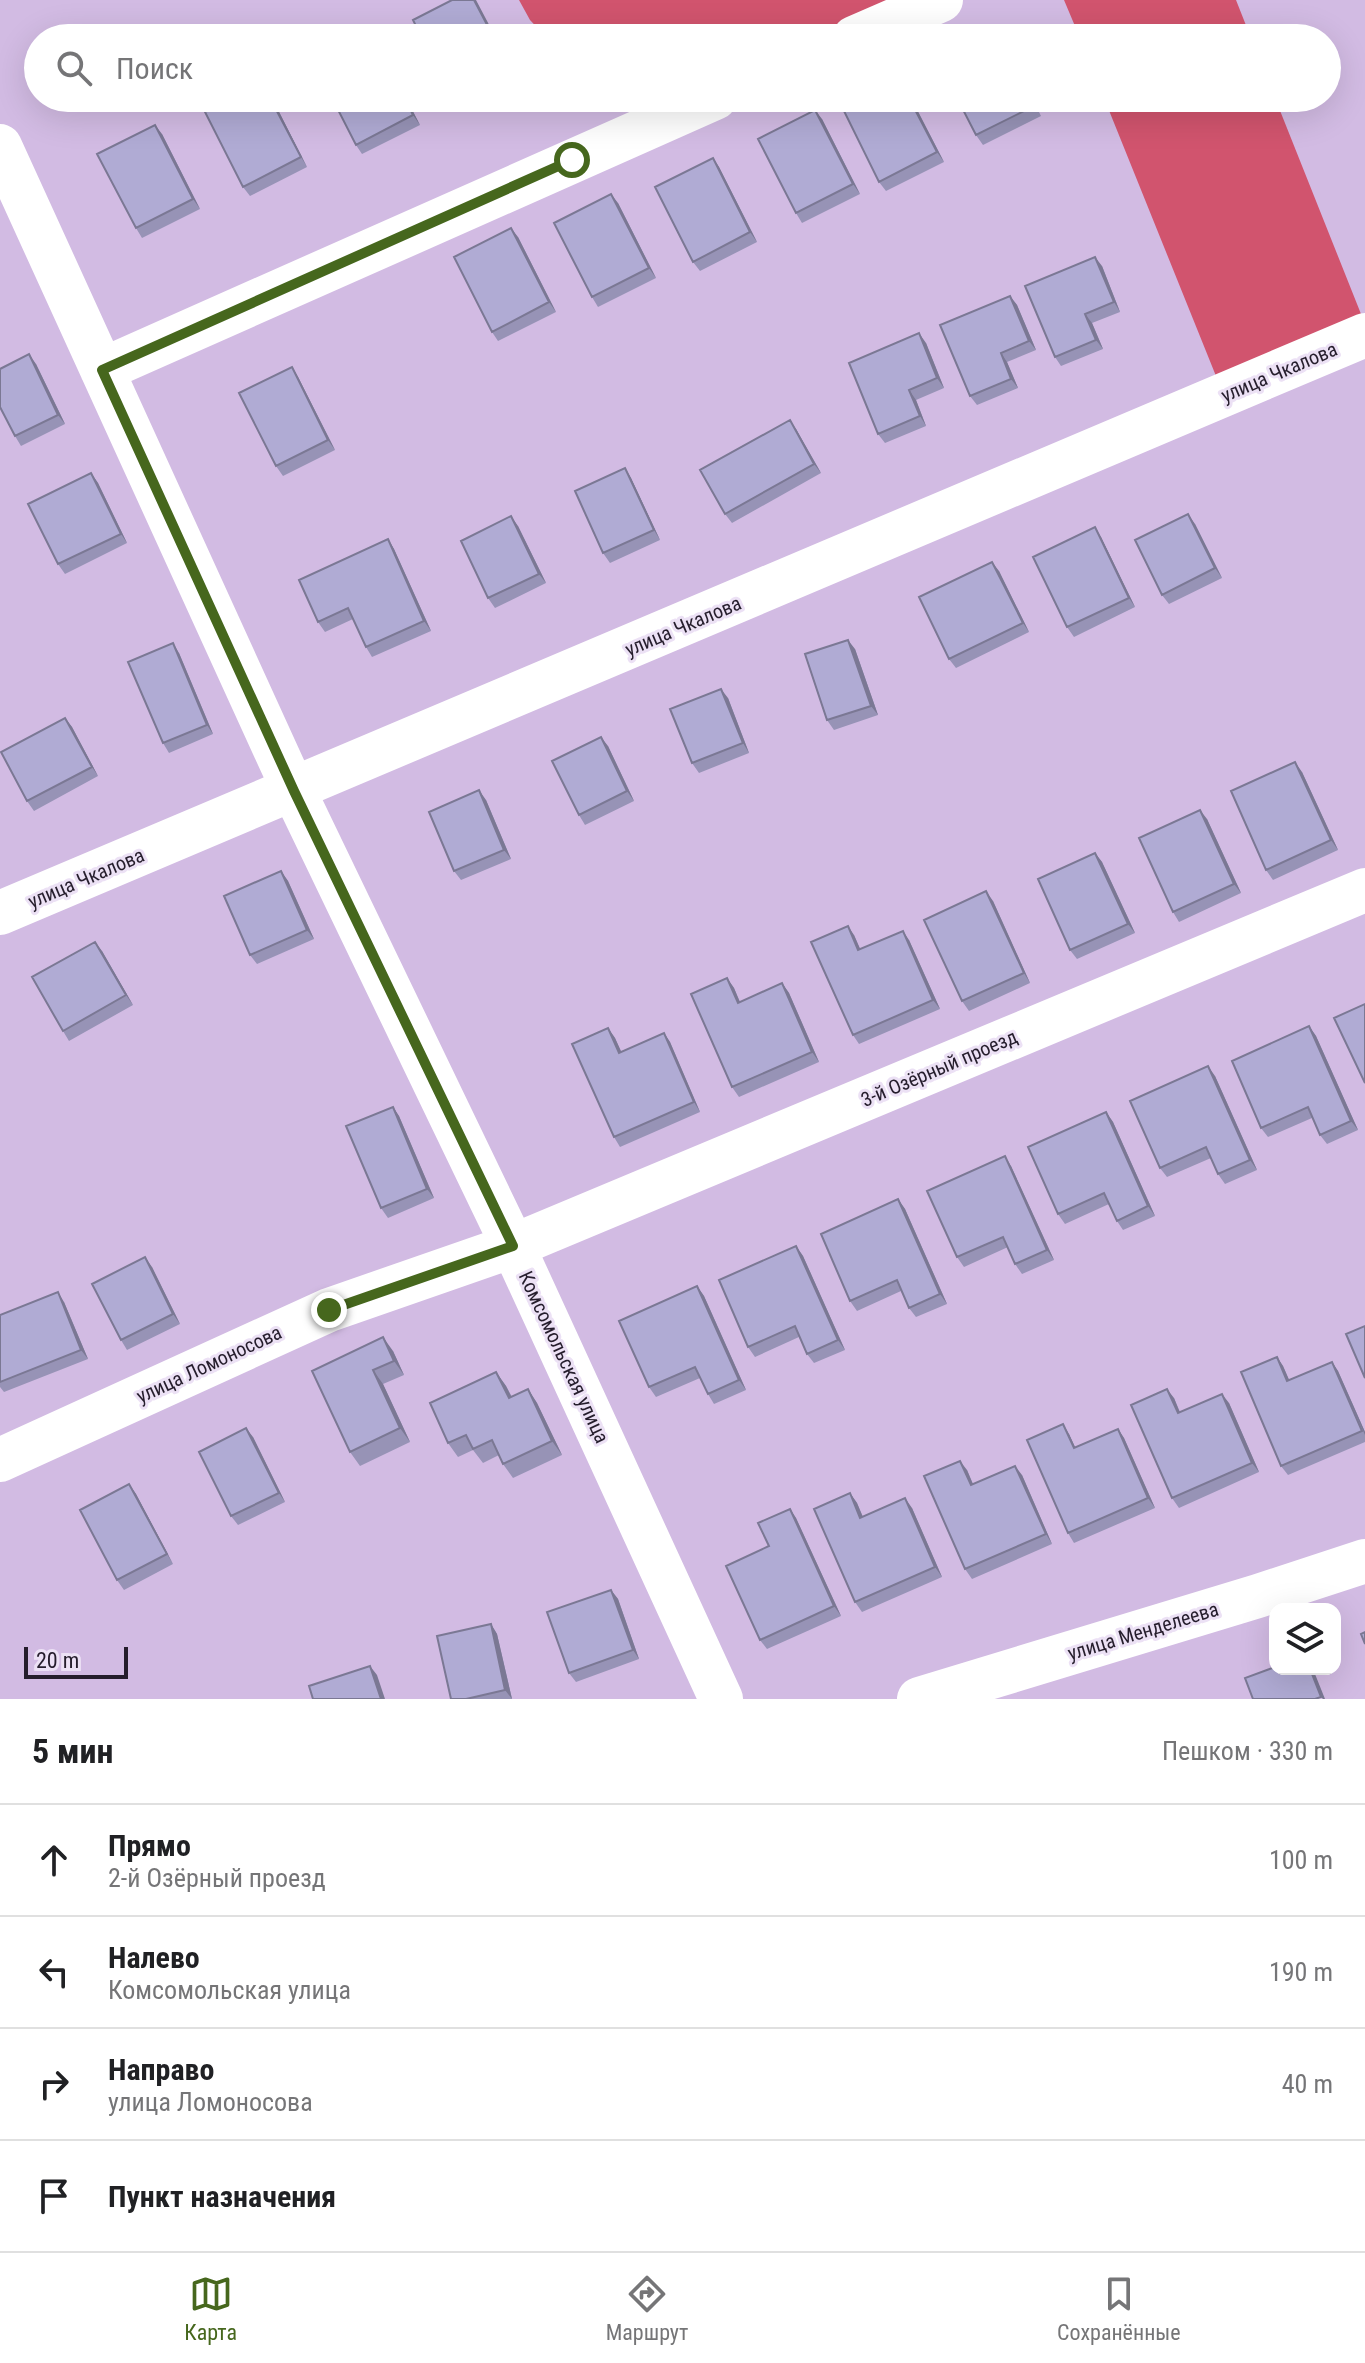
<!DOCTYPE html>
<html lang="ru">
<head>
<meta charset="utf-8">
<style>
	:root { --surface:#fff; --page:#f2f2f2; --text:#202124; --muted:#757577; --line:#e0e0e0; --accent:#46671d }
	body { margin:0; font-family:"Roboto Condensed",sans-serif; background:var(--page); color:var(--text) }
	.controls { position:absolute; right:24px; bottom:24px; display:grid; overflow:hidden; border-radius:16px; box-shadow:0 8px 32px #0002 }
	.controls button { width:72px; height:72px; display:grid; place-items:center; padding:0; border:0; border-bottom:2px solid var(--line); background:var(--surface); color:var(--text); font:40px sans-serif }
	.scale { position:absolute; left:24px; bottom:20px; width:104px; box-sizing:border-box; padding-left:8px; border:4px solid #251d2c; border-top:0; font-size:22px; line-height:28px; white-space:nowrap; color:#251d2c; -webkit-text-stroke:6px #ece1f5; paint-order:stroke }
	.stop { position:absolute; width:24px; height:24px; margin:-18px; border:6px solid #46671d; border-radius:50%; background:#fff }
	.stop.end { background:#46671d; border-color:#fff; box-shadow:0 2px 8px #0008 }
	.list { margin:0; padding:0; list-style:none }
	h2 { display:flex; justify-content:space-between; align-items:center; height:104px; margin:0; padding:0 32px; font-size:34px }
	h2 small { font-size:26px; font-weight:400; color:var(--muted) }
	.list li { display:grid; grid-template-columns:52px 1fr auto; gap:24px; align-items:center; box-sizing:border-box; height:112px; padding:0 32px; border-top:2px solid var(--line) }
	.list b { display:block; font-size:30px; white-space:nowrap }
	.list p { margin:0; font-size:26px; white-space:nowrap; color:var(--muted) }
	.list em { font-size:26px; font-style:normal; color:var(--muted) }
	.icon { flex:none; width:44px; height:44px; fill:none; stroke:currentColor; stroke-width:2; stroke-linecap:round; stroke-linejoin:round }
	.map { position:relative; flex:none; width:1365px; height:1699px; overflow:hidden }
	.search { position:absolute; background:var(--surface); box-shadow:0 8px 32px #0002; left:24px; right:24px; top:24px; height:88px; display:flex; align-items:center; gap:20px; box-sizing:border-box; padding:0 28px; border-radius:44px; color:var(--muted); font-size:30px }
	.sheet { height:552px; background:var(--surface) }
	nav { display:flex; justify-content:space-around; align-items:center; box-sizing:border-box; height:112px; border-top:2px solid var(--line); background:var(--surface); font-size:22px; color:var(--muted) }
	nav a { display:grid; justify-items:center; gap:4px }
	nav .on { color:var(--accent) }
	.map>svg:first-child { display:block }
</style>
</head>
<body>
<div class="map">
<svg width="1365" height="1699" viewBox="0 0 1365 1699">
	<rect width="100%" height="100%" fill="#d2bbe3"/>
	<!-- forest -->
	<path fill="#d1546e" d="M519,0H917L813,38H547L530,20Z
		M1064,0H1236L1251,38H1080Z
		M1104,98H1275L1363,319L1218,381Z"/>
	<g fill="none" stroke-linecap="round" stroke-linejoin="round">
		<!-- minor -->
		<path stroke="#fff" stroke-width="44" d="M854,38L941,0
			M0,146L294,791L513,1246L721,1699
			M102,370L715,98
			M0,913L1365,335
			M0,1460L329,1310L513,1246L1365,890
			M919,1699L1258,1596L1365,1561"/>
	</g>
	<!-- wall -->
	<path fill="#9793b6" d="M272,98L307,167L250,196L243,187Z
		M406,98L420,125L362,154L356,145Z
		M453,98H469L457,104Z
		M911,98L944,162L886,191L879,182Z
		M957,98H1032L1041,116L983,145L976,135Z
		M822,119L860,194L802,223L796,213Z
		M162,134L200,209L142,238L136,228Z
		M713,158L719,167L757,242L700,271L693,262Z
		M618,203L656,278L598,307L592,297Z
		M518,237L556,312L498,341L492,332Z
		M1102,266L1120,312L1092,323L1103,349L1061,366L1055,357Z
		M1010,296L1017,305L1036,350L1007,362L1018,388L977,405L970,396Z
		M926,343L944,388L916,400L926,426L885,443L878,434Z
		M36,364L65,424L21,446L15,436Z
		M292,367L298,377L335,450L283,476L276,466Z
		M796,429L821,473L732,523L725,514Z
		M625,468L631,478L660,540L610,563L603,553Z
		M91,473L98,483L127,543L65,574L58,564Z
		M1195,524L1222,578L1169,604L1162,595Z
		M518,526L546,583L495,608L488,598Z
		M1101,537L1135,607L1074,637L1067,627Z
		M388,539L394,549L431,631L372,657L366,647L353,619L325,632L318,622Z
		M999,571L1029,632L956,668L949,659Z
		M855,649L878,715L834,730L827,720Z
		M179,653L213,734L169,753L163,743Z
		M728,698L749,753L699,773L692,763Z
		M65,718L72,727L98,776L34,811L27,801Z
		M608,746L634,801L585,825L579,815Z
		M1302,772L1338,850L1273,880L1266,870Z
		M486,800L511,859L461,880L454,871Z
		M1207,819L1241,893L1179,922L1173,912Z
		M1095,853L1102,862L1135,933L1077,959L1070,950Z
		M281,871L288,881L314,939L257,964L250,955Z
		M993,901L1030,983L969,1011L962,1001Z
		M854,935L860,949L909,940L940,1009L859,1044L853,1035Z
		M102,951L133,1005L69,1041L63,1031Z
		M727,978L734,988L740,1002L782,983L789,993L819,1062L739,1097L732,1087Z
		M1309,1026L1316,1036L1358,1130L1327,1144L1320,1135L1312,1118L1268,1137L1261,1128Z
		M608,1028L615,1038L621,1052L664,1033L670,1042L700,1112L620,1147L614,1137Z
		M1215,1076L1257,1170L1225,1184L1218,1174L1211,1158L1167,1177L1160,1168Z
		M393,1107L399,1116L434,1198L388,1218L381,1208Z
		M1106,1112L1113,1122L1155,1216L1123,1230L1117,1221L1109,1204L1065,1224L1058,1214Z
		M1011,1166L1054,1260L1022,1274L1015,1264L1008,1247L964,1267L957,1257Z
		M898,1199L905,1209L947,1304L916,1317L909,1308L901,1291L857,1311L850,1301Z
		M796,1246L803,1256L845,1350L814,1363L807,1354L799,1337L755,1357L748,1347Z
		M152,1267L180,1324L127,1350L121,1340Z
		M697,1286L704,1296L746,1390L714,1404L708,1394L700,1378L656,1397L649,1387Z
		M64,1302L88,1359L4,1392L0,1387V1315Z
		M393,1351L404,1375L383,1384L410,1442L360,1466L350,1452L312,1371Z
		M1277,1357L1283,1366L1289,1380L1332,1362L1338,1371L1365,1432V1442L1288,1475L1281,1466Z
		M496,1372L506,1386L512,1397L528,1389L537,1403L562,1455L513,1478L503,1464L499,1455L483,1463L473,1450L458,1457L448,1443Z
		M1174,1398L1180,1412L1229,1403L1259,1472L1179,1508L1172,1498Z
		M1118,1429L1124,1438L1155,1508L1074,1543L1068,1533L1069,1434L1075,1447Z
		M253,1437L285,1502L238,1525L231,1516Z
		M967,1470L973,1484L1022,1475L1052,1544L972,1579L965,1569Z
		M129,1484L136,1494L173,1564L124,1590L117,1580Z
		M850,1493L857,1503L863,1517L912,1508L942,1577L862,1612L855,1602Z
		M790,1509L796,1518L841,1616L767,1649L760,1640L769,1546Z
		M611,1590L618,1599L639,1659L576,1682L569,1673Z
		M491,1624L497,1634L512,1699H451Z"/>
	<!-- shaded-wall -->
	<path fill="#7b7894" d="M474,0H476L496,38H494Z
		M270,98H272L307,167L301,157Z
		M405,98H406L420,125L413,115Z
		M909,98H911L944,162L937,152Z
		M815,110L822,119L860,194L853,184Z
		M155,125L162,134L200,209L193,199Z
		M713,158L719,167L757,242L750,232Z
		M611,194L618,203L656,278L649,268Z
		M511,228L518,237L556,312L549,302Z
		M1095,257L1102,266L1120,312L1114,302Z
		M1010,296L1017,305L1036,350L1029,341Z
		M1085,314L1092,323L1103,349L1096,340Z
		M919,333L926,343L944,388L937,378Z
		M1001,353L1007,362L1018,388L1011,379Z
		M29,354L36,364L65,424L58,415Z
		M292,367L298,377L335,450L328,440Z
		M909,390L916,400L926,426L920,416Z
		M790,420L796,429L821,473L814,464Z
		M625,468L631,478L660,540L654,530Z
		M91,473L98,483L127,543L121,534Z
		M1188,514L1195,524L1222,578L1215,568Z
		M511,516L518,526L546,583L539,574Z
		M1095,527L1101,537L1135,607L1129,598Z
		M388,539L394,549L431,631L424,621Z
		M992,562L999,571L1029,632L1023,623Z
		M848,640L855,649L878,715L871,706Z
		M173,643L179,653L213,734L207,725Z
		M721,689L728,698L749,753L743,743Z
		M65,718L72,727L98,776L92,767Z
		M601,737L608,746L634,801L627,791Z
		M1295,762L1302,772L1338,850L1331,840Z
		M479,790L486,800L511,859L504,850Z
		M1200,810L1207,819L1241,893L1234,884Z
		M1095,853L1102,862L1135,933L1128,924Z
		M281,871L288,881L314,939L307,930Z
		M986,891L993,901L1030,983L1024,973Z
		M848,926L854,935L865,960L858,950Z
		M903,931L909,940L940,1009L933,1000Z
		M95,942L102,951L133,1005L126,995Z
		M727,978L734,988L744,1012L738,1003Z
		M782,983L789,993L819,1062L812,1052Z
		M1309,1026L1316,1036L1358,1130L1351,1121Z
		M608,1028L615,1038L626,1062L619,1053Z
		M664,1033L670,1042L700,1112L694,1102Z
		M1208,1066L1215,1076L1257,1170L1250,1160Z
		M393,1107L399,1116L434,1198L427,1189Z
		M1106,1112L1113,1122L1155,1216L1148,1206Z
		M1005,1156L1011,1166L1054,1260L1047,1250Z
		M898,1199L905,1209L947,1304L940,1294Z
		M796,1246L803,1256L845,1350L838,1340Z
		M145,1257L152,1267L180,1324L173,1314Z
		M697,1286L704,1296L746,1390L739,1380Z
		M58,1292L64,1302L88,1359L81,1350Z
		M383,1337L393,1351L404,1375L394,1361Z
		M1277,1357L1283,1366L1294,1391L1287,1381Z
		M1332,1362L1338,1371L1365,1432V1435Z
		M373,1370L383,1384L410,1442L400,1428Z
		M496,1372L506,1386L519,1412L509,1398Z
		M528,1389L537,1403L562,1455L552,1441Z
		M1167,1389L1174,1398L1184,1423L1178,1413Z
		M1222,1394L1229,1403L1259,1472L1252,1463Z
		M1063,1424L1069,1434L1080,1458L1074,1448Z
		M246,1428L253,1437L285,1502L279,1493Z
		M1118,1429L1124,1438L1155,1508L1148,1498Z
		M960,1461L967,1470L977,1494L971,1485Z
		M1015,1466L1022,1475L1052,1544L1046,1534Z
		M129,1484L136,1494L173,1564L167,1554Z
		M850,1493L857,1503L867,1527L860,1518Z
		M905,1498L912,1508L942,1577L935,1567Z
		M790,1509L796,1518L841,1616L834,1606Z
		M611,1590L618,1599L639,1659L633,1650Z
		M491,1624L497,1634L512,1699L505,1690Z
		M370,1666L377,1675L385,1699H381Z
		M1310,1669H1313L1325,1699H1323L1321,1697Z"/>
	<!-- building -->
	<path fill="#b0abd4" stroke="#7b7894" stroke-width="2" d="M452,0H474L494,38H422L413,20Z
		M996,31L999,38H983Z
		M233,98H270L301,157L243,187L205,112Z
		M332,98H405L413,115L356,145Z
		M859,98H909L937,152L879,182L842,107Z
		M957,98H1030L1034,106L976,135Z
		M815,110L853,184L796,213L758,139Z
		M155,125L193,199L136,228L97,154Z
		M713,158L750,232L693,262L655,187Z
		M611,194L649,268L592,297L554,223Z
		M511,228L549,302L492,332L454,257Z
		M1095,257L1114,302L1085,314L1096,340L1055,357L1025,286Z
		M1010,296L1029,341L1001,353L1011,379L970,396L940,325Z
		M919,333L937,378L909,390L920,416L878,434L849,363Z
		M29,354L58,415L15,436L0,407V369Z
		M292,367L328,440L276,466L239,393Z
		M790,420L814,464L725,514L700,470Z
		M625,468L654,530L603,553L575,491Z
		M91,473L121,534L58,564L28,504Z
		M1188,514L1215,568L1162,595L1135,540Z
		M511,516L539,574L488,598L461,541Z
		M1095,527L1129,598L1067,627L1033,557Z
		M388,539L424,621L366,647L348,608L318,622L299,580Z
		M992,562L1023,623L949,659L919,597Z
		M848,640L871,706L827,720L805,654Z
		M173,643L207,725L163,743L128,662Z
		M721,689L743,743L692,763L670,709Z
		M65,718L92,767L27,801L1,752Z
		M601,737L627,791L579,815L552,761Z
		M1295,762L1331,840L1266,870L1231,791Z
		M479,790L504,850L454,871L429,812Z
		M1200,810L1234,884L1173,912L1139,838Z
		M1095,853L1128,924L1070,950L1038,879Z
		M281,871L307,930L250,955L224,896Z
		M986,891L1024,973L962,1001L924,920Z
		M848,926L858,950L903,931L933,1000L853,1035L811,942Z
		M95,942L126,995L63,1031L32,977Z
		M727,978L738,1003L782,983L812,1052L732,1087L691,994Z
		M1365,1004V1083L1334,1018Z
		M1309,1026L1351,1121L1320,1135L1308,1107L1261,1128L1232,1061Z
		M608,1028L619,1053L664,1033L694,1102L614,1137L572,1044Z
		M1208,1066L1250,1160L1218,1174L1206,1147L1160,1168L1130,1101Z
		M393,1107L427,1189L381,1208L346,1126Z
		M1106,1112L1148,1206L1117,1221L1104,1193L1058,1214L1028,1147Z
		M1005,1156L1047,1250L1015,1264L1003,1237L957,1257L927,1191Z
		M898,1199L940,1294L909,1308L897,1280L850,1301L821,1234Z
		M796,1246L838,1340L807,1354L795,1326L748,1347L719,1280Z
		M145,1257L173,1314L121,1340L92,1284Z
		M697,1286L739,1380L708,1394L695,1367L649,1387L619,1321Z
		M58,1292L81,1350L0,1382V1315Z
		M1365,1326V1378L1346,1334Z
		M383,1337L394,1361L373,1370L400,1428L350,1452L312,1371Z
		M1277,1357L1287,1381L1332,1362L1362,1431L1281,1466L1241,1372Z
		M496,1372L509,1398L528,1389L552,1441L503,1464L492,1440L473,1449L466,1435L448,1443L430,1403Z
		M1167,1389L1178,1413L1222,1394L1252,1463L1172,1498L1131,1405Z
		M1063,1424L1074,1448L1118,1429L1148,1498L1068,1533L1027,1440Z
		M246,1428L279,1493L231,1516L199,1452Z
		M960,1461L971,1485L1015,1466L1046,1534L965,1569L924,1476Z
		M129,1484L167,1554L117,1580L80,1510Z
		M850,1493L860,1518L905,1498L935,1567L855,1602L814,1509Z
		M790,1509L834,1606L760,1640L726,1566L769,1546L758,1523Z
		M611,1590L633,1650L569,1673L547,1612Z
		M491,1624L505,1690L466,1699H451L437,1636Z
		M1365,1632V1644L1361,1634Z
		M370,1666L381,1699H313L309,1686Z
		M1275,1667V1669H1310L1321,1697L1315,1699H1253L1245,1678Z"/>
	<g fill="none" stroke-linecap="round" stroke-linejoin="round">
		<!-- route -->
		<path stroke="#46671d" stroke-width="10" d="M329,1310L513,1246L294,791L102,370L572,160"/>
	</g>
	<g text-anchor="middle" stroke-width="6" stroke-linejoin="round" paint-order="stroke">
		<!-- street labels -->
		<g font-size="20" fill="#251d2c" stroke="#ece1f5">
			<text transform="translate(1279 372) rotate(-23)" y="7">улица Чкалова</text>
			<text transform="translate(683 626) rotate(-23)" y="7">улица Чкалова</text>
			<text transform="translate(86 878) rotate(-23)" y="7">улица Чкалова</text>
			<text transform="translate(939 1068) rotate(-23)" y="7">3-й Озёрный проезд</text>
			<text transform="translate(564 1357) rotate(65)" y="7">Комсомольская улица</text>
			<text transform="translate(209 1364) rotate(-25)" y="7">улица Ломоносова</text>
			<text transform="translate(1143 1631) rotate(-17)" y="7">улица Менделеева</text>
		</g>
	</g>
</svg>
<div class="controls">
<button><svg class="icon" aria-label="layers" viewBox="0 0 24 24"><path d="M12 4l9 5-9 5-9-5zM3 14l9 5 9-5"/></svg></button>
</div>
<div class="scale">20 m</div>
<div class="stop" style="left:572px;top:160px"></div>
<div class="stop end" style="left:329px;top:1310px"></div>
<div class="search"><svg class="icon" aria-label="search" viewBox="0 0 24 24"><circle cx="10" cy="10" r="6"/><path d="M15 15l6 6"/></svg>Поиск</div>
</div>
<section class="sheet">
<h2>5 мин<small>Пешком · 330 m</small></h2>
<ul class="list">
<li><svg class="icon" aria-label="ahead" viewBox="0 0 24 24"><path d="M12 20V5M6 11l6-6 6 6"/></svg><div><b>Прямо</b><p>2-й Озёрный проезд</p></div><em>100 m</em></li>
<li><svg class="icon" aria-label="left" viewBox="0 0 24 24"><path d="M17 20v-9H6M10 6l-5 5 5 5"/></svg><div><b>Налево</b><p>Комсомольская улица</p></div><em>190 m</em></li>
<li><svg class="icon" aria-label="right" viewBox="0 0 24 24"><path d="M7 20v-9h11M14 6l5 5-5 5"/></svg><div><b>Направо</b><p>улица Ломоносова</p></div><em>40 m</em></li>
<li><svg class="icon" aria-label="arrive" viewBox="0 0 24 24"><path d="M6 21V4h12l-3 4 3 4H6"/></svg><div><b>Пункт назначения</b></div></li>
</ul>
</section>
<nav>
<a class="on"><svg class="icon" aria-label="map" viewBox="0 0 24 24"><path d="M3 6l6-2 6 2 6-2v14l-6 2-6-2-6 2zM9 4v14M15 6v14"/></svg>Карта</a>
<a><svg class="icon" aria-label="directions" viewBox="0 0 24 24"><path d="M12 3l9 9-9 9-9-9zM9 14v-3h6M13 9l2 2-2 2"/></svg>Маршрут</a>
<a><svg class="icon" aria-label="saved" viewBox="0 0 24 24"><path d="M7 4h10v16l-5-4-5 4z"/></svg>Сохранённые</a>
</nav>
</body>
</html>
